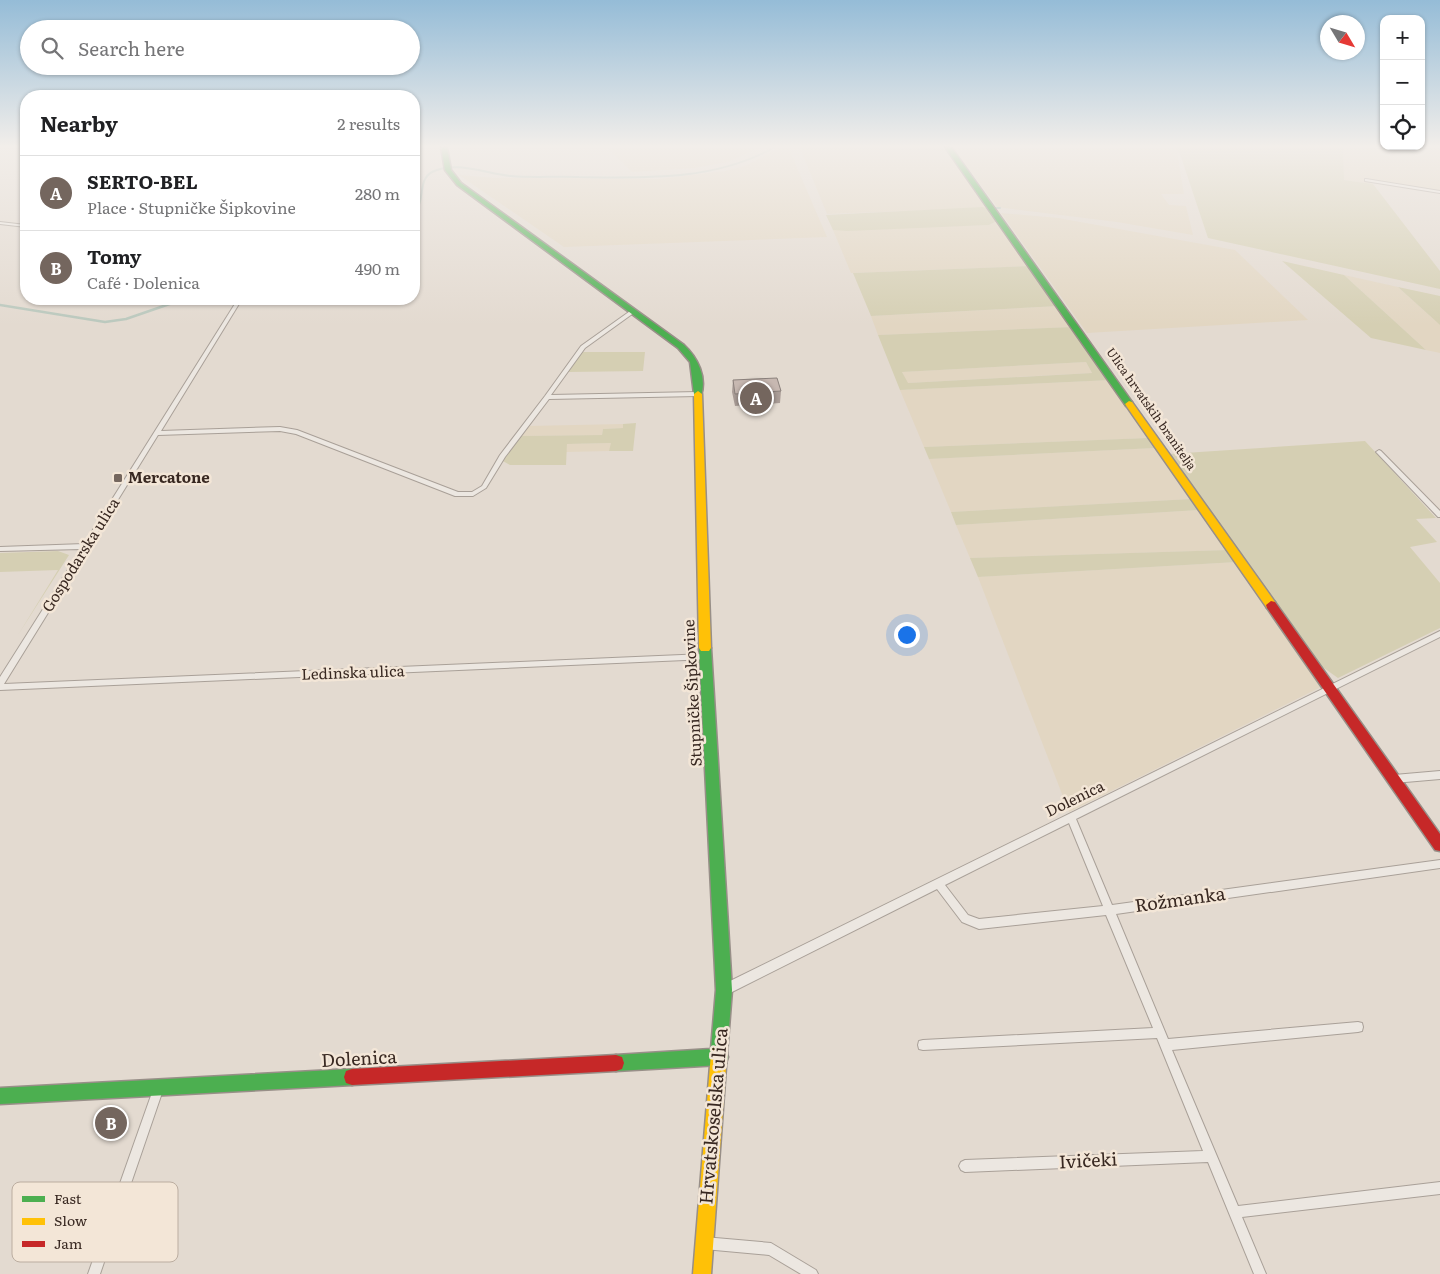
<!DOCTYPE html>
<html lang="en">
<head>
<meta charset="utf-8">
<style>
	:root { --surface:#fff; --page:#f2f2f2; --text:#202124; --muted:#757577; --line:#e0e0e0; --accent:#74665e }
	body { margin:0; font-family:Literata,serif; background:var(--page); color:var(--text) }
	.controls { position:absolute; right:15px; top:15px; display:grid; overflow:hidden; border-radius:10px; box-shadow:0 1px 4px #0004 }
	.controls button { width:45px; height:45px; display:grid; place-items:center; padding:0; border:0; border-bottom:1px solid var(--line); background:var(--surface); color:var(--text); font:25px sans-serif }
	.compass { position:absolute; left:1320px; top:15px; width:45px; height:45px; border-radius:50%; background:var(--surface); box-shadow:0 1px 4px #0004; rotate:128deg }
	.you { position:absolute; left:906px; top:634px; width:18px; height:18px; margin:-12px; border:4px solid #fff; border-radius:50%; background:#1a73e8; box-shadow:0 0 0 8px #1a73e833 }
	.badge { display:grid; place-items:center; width:32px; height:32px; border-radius:50%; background:var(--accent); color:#fff; font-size:16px; font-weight:700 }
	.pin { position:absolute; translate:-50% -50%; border:2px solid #fff; box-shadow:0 1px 5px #0006 }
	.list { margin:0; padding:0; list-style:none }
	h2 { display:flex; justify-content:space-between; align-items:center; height:65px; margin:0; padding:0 20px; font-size:21px }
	h2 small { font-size:16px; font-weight:400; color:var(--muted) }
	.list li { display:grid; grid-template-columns:32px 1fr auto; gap:15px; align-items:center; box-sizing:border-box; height:75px; padding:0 20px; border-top:1px solid var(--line) }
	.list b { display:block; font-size:19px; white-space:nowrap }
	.list p { margin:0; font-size:16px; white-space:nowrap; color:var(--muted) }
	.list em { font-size:16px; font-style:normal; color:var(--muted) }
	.icon { flex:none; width:28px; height:28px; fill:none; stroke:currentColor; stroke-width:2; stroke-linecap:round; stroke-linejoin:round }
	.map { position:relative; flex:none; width:1440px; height:1274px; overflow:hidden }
	.search { position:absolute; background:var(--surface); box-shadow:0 1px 4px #0004; left:20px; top:20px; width:400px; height:55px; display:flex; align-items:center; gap:12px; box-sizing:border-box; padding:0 18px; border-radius:28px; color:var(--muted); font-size:19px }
	.panel { position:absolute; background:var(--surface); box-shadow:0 1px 4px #0004; left:20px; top:90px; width:400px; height:215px; border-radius:20px }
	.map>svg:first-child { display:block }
</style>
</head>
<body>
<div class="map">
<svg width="1440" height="1274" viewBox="0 0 1440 1274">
	<rect width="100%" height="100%" fill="#e3dad0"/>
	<!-- farmland -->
	<path fill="#e2d6c2" d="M607,147H760L728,162L694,168L632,172Z
		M781,147H788L827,237L564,247L459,175L495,178L659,179L725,171L745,166Z
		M952,147H1174L1180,154L1177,153L1184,194H1161L1169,205L1186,206L1193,235L1117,222L997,207Z
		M1343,147H1440V191L1369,181L1373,184L1344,180Z
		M800,148L949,151L987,208L827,214Z
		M1001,213L1058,218L1235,250L1308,320L1087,333Z
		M997,221L1031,266L851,273L833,230L989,225Z
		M1344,275L1398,287L1440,325V353L1426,350Z
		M1059,306L1073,327L878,335L871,316Z
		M1086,362L1092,373L907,383L902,372Z
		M1111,380L1148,438L924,447L900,390Z
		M623,424V428L603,429L602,435L521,436L527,426Z
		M612,443L609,451L566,452L567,444Z
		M1155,448L1191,499L951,512L929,459Z
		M1199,510L1228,550L970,558L956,525Z
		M1237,562L1322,685L1319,688L1069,812L978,577Z"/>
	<!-- green -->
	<path fill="#d5cfb3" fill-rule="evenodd" d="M799,147H941L949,151L800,148Z
		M1174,147H1343L1344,180L1373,184L1440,271V289L1208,238L1180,154Z
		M983,207L991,210L997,221L989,225L847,231L833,230L826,215Z
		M1282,261L1344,275L1426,350L1371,338Z
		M1031,266L1059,306L871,316L853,273Z
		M1398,287L1440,296V325Z
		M1073,327L1111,380L900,390L878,335ZM1086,362L1092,373L908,383L902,372Z
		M582,352H645L643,371L568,372Z
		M636,423L633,451H609L611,443L567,444L566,465H510L501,460L521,436L602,435L603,429L623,428V424Z
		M1148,438L1155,448L929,459L924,447Z
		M1365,441L1436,518L1416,519L1437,542L1410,547L1440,583V628L1338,678L1321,666L1169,454Z
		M1191,499L1199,510L956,525L951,512Z
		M1228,550L1237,562L978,577L970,558Z
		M58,551L69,555L18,635L58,570L0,572V553Z"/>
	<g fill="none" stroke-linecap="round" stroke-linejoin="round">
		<!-- stream-far1 -->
		<path stroke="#bac8bd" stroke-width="2" d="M996,208H1000
			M414,211C426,202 417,180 432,172C455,160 487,174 511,176C534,178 556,176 579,177C646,178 715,181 775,147"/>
		<!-- stream -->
		<path stroke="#bac8bd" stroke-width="2.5" d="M0,305L105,322L126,319L184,299"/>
		<defs>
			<path id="street" d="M1366,179L1440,191V193L1365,181V179Z
				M0,222L26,225V227L0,224Z
				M238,299H242L161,431L280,427L297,430L458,492H472L482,486L500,455L545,396L581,346L633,309L636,311L635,312L585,348L551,395L698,392L701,394L698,396L549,399L505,457L486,488L473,496H455L296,434L280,431L158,435L4,684L705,654L708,655L709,657L708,659L0,690V677L81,549L0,551V547L84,544Z
				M1379,450L1381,451L1440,511V517H1438L1377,453L1376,452Z
				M1440,631V637L1076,819L1112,905L1440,860V868L1116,914L1168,1039L1358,1022L1362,1023L1363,1027L1362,1031L1358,1032L1172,1050L1238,1206L1440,1182V1194L1242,1217L1266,1274H1254L1208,1162L965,1172L961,1170L959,1166L961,1162L965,1160L1203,1151L1157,1038L923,1050L919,1049L918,1045L919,1041L923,1040L1153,1028L1106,915L979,929L962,922L937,889L728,994L724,995L720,994L719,990L720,986ZM1069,823L1103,906L979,919L968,915L945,885Z
				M1440,771V779L1394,783L1391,782L1390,779L1391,776L1394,775Z
				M159,1082L163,1083L164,1087L100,1274H88L154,1087L155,1083Z
				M704,1237L771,1243L816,1270L818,1274H801L769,1255L704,1249L700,1247L698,1243L700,1239Z"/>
			<path id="fast" d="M441,147H447L451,170L461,183L684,345C698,358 707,377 701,396H695L694,394L690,362L678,348L457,185L445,170Z
				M945,147H951L1132,402V406H1126Z
				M705,644L709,645L711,648L732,990L727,1054L728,1057L726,1063L720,1065L616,1071L610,1069L608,1063L610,1057L616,1055L711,1049L716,990L699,648L701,645Z
				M352,1069L358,1071L360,1077L358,1083L352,1085L0,1104V1088Z"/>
			<path id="slow" d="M698,391L702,394L711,648L709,651H701L699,648L694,394Z
				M1129,401L1132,402L1275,602L1276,605L1275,608H1267L1125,404Z
				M719,1045L725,1047L727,1053L711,1274H693L711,1053L713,1047Z"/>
			<path id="jam" d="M1271,601L1275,602L1440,834V851L1435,850L1267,608L1266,605Z
				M616,1055L622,1057L624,1063L622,1069L616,1071L352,1085L346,1083L344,1077L346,1071L352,1069Z"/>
		</defs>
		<!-- street casing -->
		<use href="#street" stroke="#a9a098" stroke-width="2"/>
		<!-- fast casing -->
		<use href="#fast" stroke="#988f88" stroke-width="3"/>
		<!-- slow casing -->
		<use href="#slow" stroke="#988f88" stroke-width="3"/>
		<!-- jam casing -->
		<use href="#jam" stroke="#988f88" stroke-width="3"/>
		<!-- street -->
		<use href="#street" fill="#ece7e1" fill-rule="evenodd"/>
		<!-- fast -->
		<use href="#fast" fill="#4caf50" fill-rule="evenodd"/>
		<!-- slow -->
		<use href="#slow" fill="#ffc107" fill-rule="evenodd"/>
		<!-- jam -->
		<use href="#jam" fill="#c62828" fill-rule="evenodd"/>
	</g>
	<!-- wall -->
	<path fill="#ab9e98" d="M733,380L781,391L780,403L735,406L732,392Z"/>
	<!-- building -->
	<path fill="#c7b8b1" stroke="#8b817c" d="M777,378L781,391L735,394L733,380Z"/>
	<!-- sky -->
	<linearGradient id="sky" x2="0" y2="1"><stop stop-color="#95bcd7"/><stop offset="0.45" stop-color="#f2eeea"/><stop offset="1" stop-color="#f2eeea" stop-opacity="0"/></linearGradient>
	<rect width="1440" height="325" fill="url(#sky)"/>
	<!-- markers -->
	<rect fill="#74665e" stroke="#f3e6d7" stroke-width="2" x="113" y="473" width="10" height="10" rx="2.5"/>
	<g text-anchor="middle" stroke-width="5" stroke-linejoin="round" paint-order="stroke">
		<!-- far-street labels -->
		<g font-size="12" fill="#382821" stroke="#f3e6d7">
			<text transform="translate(1151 409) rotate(55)" y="4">Ulica hrvatskih branitelja</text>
		</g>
		<!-- poi labels -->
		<g font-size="15" font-weight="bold" fill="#382821" stroke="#f3e6d7" text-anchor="start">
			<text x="128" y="483">Mercatone</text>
		</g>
		<!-- street labels -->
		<g font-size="15" fill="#382821" stroke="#f3e6d7">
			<text transform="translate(81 555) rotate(-58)" y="5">Gospodarska ulica</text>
			<text transform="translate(353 673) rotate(-2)" y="5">Ledinska ulica</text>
			<text transform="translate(693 693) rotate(-93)" y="5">Stupničke Šipkovine</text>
			<text transform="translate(1075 799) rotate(-26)" y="5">Dolenica</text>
		</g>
		<!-- near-street labels -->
		<g font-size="18" fill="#382821" stroke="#f3e6d7">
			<text transform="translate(1180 900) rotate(-8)" y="6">Rožmanka</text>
			<text transform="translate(359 1059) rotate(-3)" y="6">Dolenica</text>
			<text transform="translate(714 1116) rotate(-85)" y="6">Hrvatskoselska ulica</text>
			<text transform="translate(1088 1161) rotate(-3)" y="6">Ivičeki</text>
		</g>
	</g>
	<!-- legend -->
	<rect x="12" y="1182" width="166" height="80" rx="8" fill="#f3e6d7" stroke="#bbada0" stroke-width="1"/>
	<rect x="22" y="1196" width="23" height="6" fill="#4caf50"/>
	<rect x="22" y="1218" width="23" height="7" fill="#ffc107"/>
	<rect x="22" y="1241" width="23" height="6" fill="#c62828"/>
	<g font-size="14" fill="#382821">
		<text x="54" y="1204">Fast</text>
		<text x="54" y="1226">Slow</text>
		<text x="54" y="1249">Jam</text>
	</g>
</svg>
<div class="controls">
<button>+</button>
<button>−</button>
<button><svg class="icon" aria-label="locate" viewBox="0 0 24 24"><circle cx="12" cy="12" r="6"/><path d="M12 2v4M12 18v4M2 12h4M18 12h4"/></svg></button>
</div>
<svg class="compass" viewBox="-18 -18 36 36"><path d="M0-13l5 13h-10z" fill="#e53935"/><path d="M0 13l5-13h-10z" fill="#757577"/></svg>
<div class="you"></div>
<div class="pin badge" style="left:756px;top:398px">A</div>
<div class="pin badge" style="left:111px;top:1123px">B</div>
<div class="search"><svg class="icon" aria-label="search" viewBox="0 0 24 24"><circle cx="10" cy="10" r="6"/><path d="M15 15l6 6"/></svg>Search here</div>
<section class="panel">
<h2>Nearby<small>2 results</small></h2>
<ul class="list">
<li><span class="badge">A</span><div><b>SERTO-BEL</b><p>Place · Stupničke Šipkovine</p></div><em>280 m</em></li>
<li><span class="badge">B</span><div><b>Tomy</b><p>Café · Dolenica</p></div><em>490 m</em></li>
</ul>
</section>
</div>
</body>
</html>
